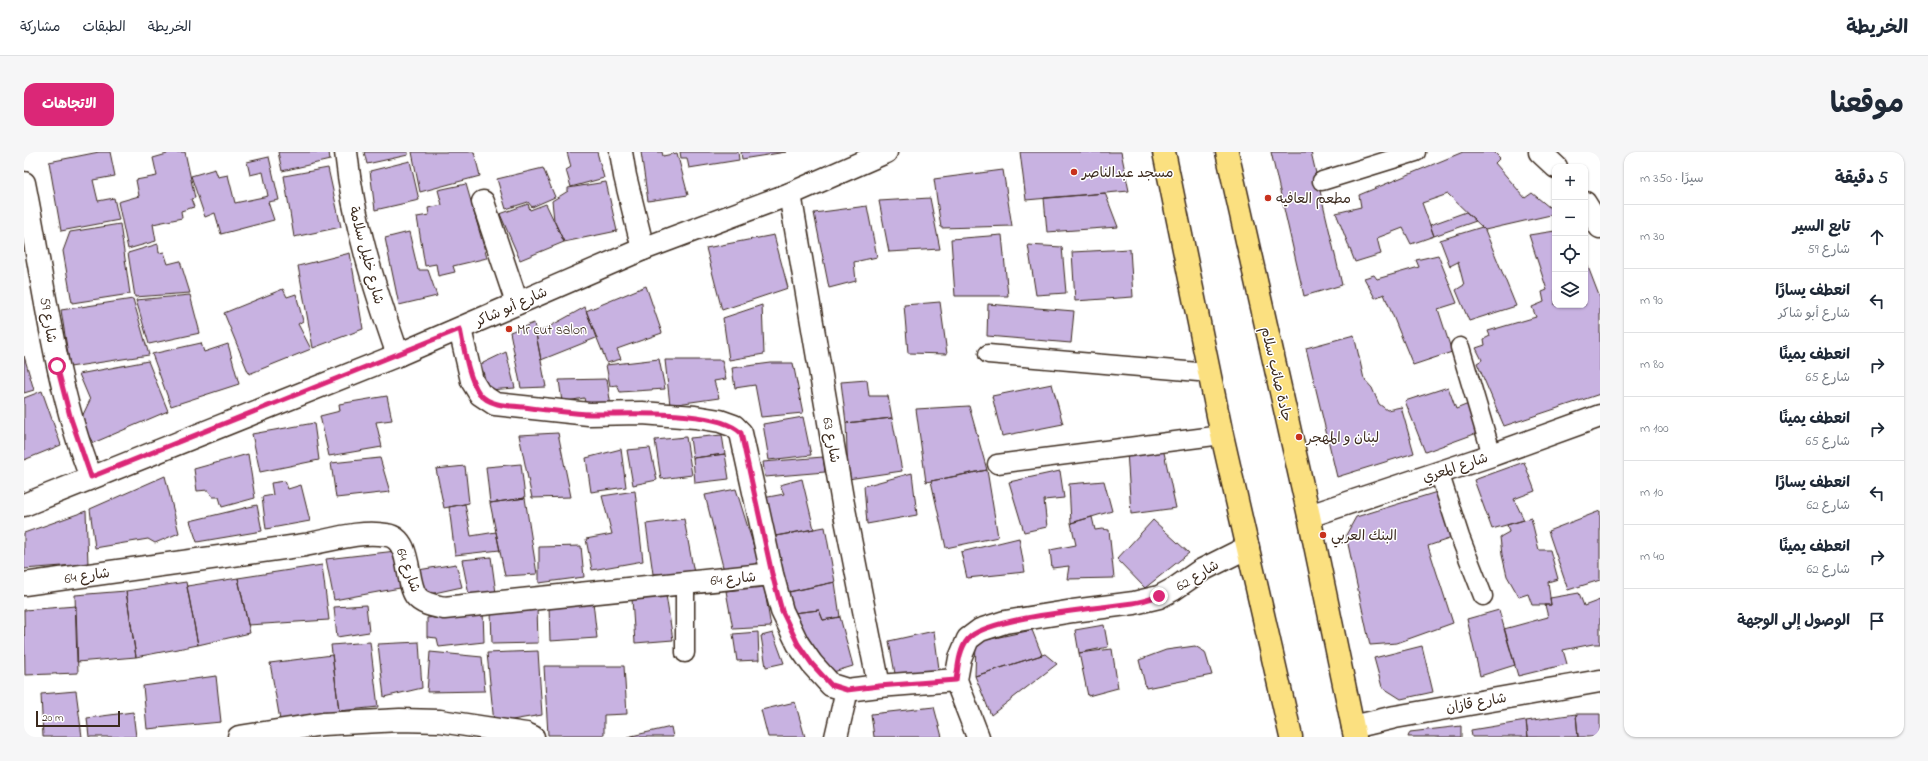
<!DOCTYPE html>
<html lang="ar">
<head>
<meta charset="utf-8">
<style>
	:root { --surface:#fff; --page:#f6f6f7; --text:#1f2937; --muted:#747a83; --line:#e0e1e3; --accent:#db2777 }
	body { margin:0; font-family:"Indie Flower","Playpen Sans Arabic",sans-serif; background:var(--page); color:var(--text); direction:rtl }
	.controls { position:absolute; right:12px; top:12px; display:grid; overflow:hidden; border-radius:8px; box-shadow:0 1px 3px #0004 }
	.controls button { width:36px; height:36px; display:grid; place-items:center; padding:0; border:0; border-bottom:1px solid var(--line); background:var(--surface); color:var(--text); font:20px sans-serif }
	.scale { position:absolute; left:12px; bottom:10px; width:84px; box-sizing:border-box; padding-left:4px; border:2px solid #3b2a1e; border-top:0; font-size:11px; line-height:14px; white-space:nowrap; color:#3b2a1e; -webkit-text-stroke:3px #fff; paint-order:stroke }
	.stop { position:absolute; width:12px; height:12px; margin:-9px; border:3px solid #db2777; border-radius:50%; background:#fff }
	.stop.end { background:#db2777; border-color:#fff; box-shadow:0 1px 4px #0008 }
	.list { margin:0; padding:0; list-style:none }
	h2 { display:flex; justify-content:space-between; align-items:center; height:52px; margin:0; padding:0 16px; font-size:17px }
	h2 small { font-size:13px; font-weight:400; color:var(--muted) }
	.list li { display:grid; grid-template-columns:26px 1fr auto; gap:12px; align-items:center; box-sizing:border-box; height:64px; padding:0 16px; border-top:1px solid var(--line) }
	.list b { display:block; font-size:15px; white-space:nowrap }
	.list p { margin:0; font-size:13px; white-space:nowrap; color:var(--muted) }
	.list em { font-size:13px; font-style:normal; color:var(--muted) }
	.icon { flex:none; width:22px; height:22px; fill:none; stroke:currentColor; stroke-width:2; stroke-linecap:round; stroke-linejoin:round }
	.map { position:relative; flex:none; width:1576px; height:585px; overflow:hidden; direction:ltr; border-radius:12px }
	header { display:flex; align-items:center; gap:24px; box-sizing:border-box; height:56px; padding:0 20px; background:var(--surface); border-bottom:1px solid var(--line) }
	header strong { font-size:19px }
	nav { display:flex; gap:22px; margin-inline-start:auto; font-size:14px }
	.intro { display:flex; align-items:center; justify-content:space-between; box-sizing:border-box; height:96px; padding:0 24px }
	h1 { margin:0; font-size:28px }
	.button { padding:10px 18px; border-radius:12px; background:var(--accent); color:#fff; font-size:14px; font-weight:700 }
	main { display:flex; gap:24px; padding:0 24px }
	aside { flex:1; background:var(--surface); border-radius:12px; box-shadow:0 1px 3px #0004 }
	.map>svg:first-child { display:block }
</style>
</head>
<body>
<header>
<strong>الخريطة</strong>
<nav><a>الخريطة</a><a>الطبقات</a><a>مشاركة</a></nav>
</header>
<div class="intro"><h1>موقعنا</h1><a class="button">الاتجاهات</a></div>
<main>
<aside>
<h2>5 دقيقة<small>سيرًا · 350 m</small></h2>
<ul class="list">
<li><svg class="icon" aria-label="ahead" viewBox="0 0 24 24"><path d="M12 20V5M6 11l6-6 6 6"/></svg><div><b>تابع السير</b><p>شارع 59</p></div><em>30 m</em></li>
<li><svg class="icon" aria-label="left" viewBox="0 0 24 24"><path d="M17 20v-9H6M10 6l-5 5 5 5"/></svg><div><b>انعطف يسارًا</b><p>شارع أبو شاكر</p></div><em>90 m</em></li>
<li><svg class="icon" aria-label="right" viewBox="0 0 24 24"><path d="M7 20v-9h11M14 6l5 5-5 5"/></svg><div><b>انعطف يمينًا</b><p>شارع 65</p></div><em>80 m</em></li>
<li><svg class="icon" aria-label="right" viewBox="0 0 24 24"><path d="M7 20v-9h11M14 6l5 5-5 5"/></svg><div><b>انعطف يمينًا</b><p>شارع 65</p></div><em>100 m</em></li>
<li><svg class="icon" aria-label="left" viewBox="0 0 24 24"><path d="M17 20v-9H6M10 6l-5 5 5 5"/></svg><div><b>انعطف يسارًا</b><p>شارع 62</p></div><em>10 m</em></li>
<li><svg class="icon" aria-label="right" viewBox="0 0 24 24"><path d="M7 20v-9h11M14 6l5 5-5 5"/></svg><div><b>انعطف يمينًا</b><p>شارع 62</p></div><em>40 m</em></li>
<li><svg class="icon" aria-label="arrive" viewBox="0 0 24 24"><path d="M6 21V4h12l-3 4 3 4H6"/></svg><div><b>الوصول إلى الوجهة</b></div></li>
</ul>
</aside>
<div class="map">
<svg width="1576" height="585" viewBox="0 0 1576 585">
	<rect width="100%" height="100%" fill="#fff"/>
	<filter id="ink" filterUnits="userSpaceOnUse"><feTurbulence type="fractalNoise" baseFrequency=".025" numOctaves="2"/><feDisplacementMap in="SourceGraphic" scale="8" xChannelSelector="R" yChannelSelector="G"/><feConvolveMatrix kernelMatrix="1 2 1 2 8 2 1 2 1" color-interpolation-filters="sRGB"/></filter>
	<g filter="url(#ink)">
		<!-- building -->
		<path fill="#c8b2e1" stroke="#3b2a1e" d="M75,0H86L91,24L69,28L74,49L90,46L95,68L37,79L25,10Z
			M143,0H161L171,46L167,47L170,55L157,59L158,66L129,72L132,89L104,97L94,50L115,44L112,28L133,24L129,6L143,2Z
			M254,0H305L306,8L258,19Z
			M340,0H384V3L343,12Z
			M388,0H450L456,24L396,40Z
			M543,0H573L580,26L547,35L542,18L547,15Z
			M617,0H638L639,4L653,1L664,43L624,49Z
			M656,0H714L715,8L665,16L663,6H657Z
			M717,0H762L718,7Z
			M996,0H1097L1105,39L1002,48Z
			M1247,0H1287L1318,133L1280,144Z
			M1439,0H1470L1476,6L1471,11L1501,46L1508,41L1531,60V62L1461,78L1424,42L1398,51L1410,84L1387,92L1379,76L1353,86L1357,102L1331,110L1312,61L1337,55L1335,43Z
			M245,5L255,48L244,50L250,68L197,82L191,61L181,65L167,24L191,17L194,25L204,23L211,51L244,44L239,20L226,23L223,10Z
			M386,9L395,48L351,58L346,19Z
			M304,16L317,75L270,85L260,24Z
			M519,16L531,45L508,55L504,50L482,57L473,27Z
			M979,18L988,74L917,76L910,27Z
			M582,30L593,79L540,90L530,68L528,49L544,39V36Z
			M442,32L463,106L429,114L431,120L414,124L412,112L401,114L393,65L405,63L404,56L418,53L414,38Z
			M1081,41L1094,75L1023,80L1020,46Z
			M906,46L916,97L865,100L855,49Z
			M504,52L506,58L522,52L540,90L496,108L476,62Z
			M843,54L853,105L830,110L832,129L805,136L790,61Z
			M1442,60L1452,69L1410,84L1406,73Z
			M96,72L106,142L48,151L39,99L46,80Z
			M1458,75L1461,78L1492,154L1445,169L1432,138L1440,133L1434,110L1426,114L1416,88Z
			M1531,79V153H1561V107L1576,146V242L1480,274L1453,211L1458,208L1452,196L1461,193L1460,187L1466,184L1464,179L1512,165L1508,155L1520,150L1518,140L1523,138L1505,83Z
			M385,80L394,118H404L413,144L375,153L361,86Z
			M750,83L764,136L698,158L682,96Z
			M978,83L984,144H931L927,87Z
			M134,92L135,101L140,100L144,112L156,109L166,141L111,145L104,101Z
			M1004,93L1038,95L1042,141L1012,143Z
			M1106,97L1109,145L1051,149L1048,100Z
			M326,101L339,177L289,196L274,114Z
			M1414,103L1433,151L1414,157L1428,200L1389,213L1360,142L1351,146L1340,126L1350,123L1353,127L1395,115L1392,108Z
			M622,134L638,181L593,197L597,207L583,211L562,159Z
			M259,137L263,145L272,142L279,169L274,172L287,197L225,222L200,161Z
			M166,143L176,181L125,192L112,148Z
			M109,147L125,203L46,215L37,158Z
			M916,150L923,202L884,201L880,153Z
			M964,152L1050,159L1047,191L963,184Z
			M738,153L740,202L705,208L699,166Z
			M561,155L572,186L517,208L512,182Z
			M510,171L522,235L497,236L486,180Z
			M1330,183L1340,227L1348,236L1355,252L1363,258L1377,255L1390,301L1313,325L1282,196Z
			M177,191L180,200L204,192L215,232L147,254L128,202Z
			M482,200L491,236L464,238L457,212Z
			M0,204L10,238L0,241Z
			M635,207L641,237L596,240L593,233L586,234L582,213Z
			M641,208H698L702,227L690,229L695,246L646,253Z
			M124,209L144,259L69,291L56,269L66,248L55,222Z
			M747,211H769L779,261L737,265L731,233L711,236L708,216Z
			M583,227L587,255L563,258L560,246L538,250L535,228Z
			M843,228L845,244H864L868,266L822,271L817,230Z
			M1028,232L1039,272L978,284L968,244Z
			M1424,235L1432,257L1447,251L1456,280L1401,300L1381,249Z
			M18,239L37,293L0,308V246Z
			M363,244L368,268L352,270L358,295L305,304L296,264L316,259L315,252Z
			M945,254L963,318L902,330L892,257Z
			M779,265L787,303L745,308L739,272Z
			M868,266L878,319L824,327L822,271Z
			M290,271L295,308L236,320L228,282Z
			M534,281L547,345L508,346L495,283Z
			M698,283L701,302L669,306L666,286Z
			M662,285L668,323L637,327L631,288Z
			M626,296L633,328L609,333L603,298Z
			M1139,296L1152,356L1107,362L1103,299Z
			M597,297L602,335L567,340L562,306Z
			M224,302L231,346L198,355L195,345H189L184,338L173,339L170,317Z
			M701,302L705,327L671,331L669,306Z
			M799,305L801,320L741,325L739,310Z
			M356,306L366,340L312,346L307,311Z
			M1500,310L1511,339L1490,347L1500,368L1468,377L1450,328Z
			M497,312L501,346L466,351L462,315Z
			M441,314L445,351L420,356L412,317Z
			M963,318L974,385L922,396L907,329Z
			M1036,319L1040,346L1020,348L1023,375L1000,380L985,330Z
			M888,321L893,363L843,372L840,334Z
			M141,324L155,381L131,391L124,387L71,396L66,357Z
			M778,327L790,377L747,385L739,346L760,342L756,333Z
			M261,329L264,337L277,333L286,369L242,377L238,345L249,343L247,331Z
			M1080,329L1088,359L1047,371L1045,332Z
			M712,337L735,411L700,419L681,343Z
			M611,339L619,409L568,418L562,387L588,382L578,344Z
			M1413,340L1428,386L1404,394L1429,471L1373,491L1346,493L1322,383L1332,365Z
			M501,346L513,422L481,424L466,351Z
			M441,352L447,384L472,380L476,398L431,403L425,355Z
			M233,353L238,379L173,390L166,369Z
			M62,359L64,412L0,417V381Z
			M1576,359V428L1544,438L1524,379Z
			M1068,365L1071,378L1078,377L1085,378L1090,426L1043,427L1045,414L1028,416L1026,398L1052,393L1047,371Z
			M1507,366L1515,398H1526L1534,427L1524,430L1527,453H1508L1504,442L1495,445L1483,424L1478,403L1476,385L1485,380L1483,373Z
			M660,367L670,421L629,422L622,372Z
			M1129,368L1165,401L1121,436L1093,407Z
			M801,375L811,430L761,441L751,384Z
			M995,386L1001,420L943,426L937,400Z
			M557,394L560,425L515,431V395Z
			M372,399L376,436L310,448L302,407Z
			M467,405L472,441L445,443L438,408Z
			M432,412L438,435L401,443L394,418Z
			M298,413L305,468L224,473L214,426Z
			M214,426L226,481L174,493L163,434Z
			M162,430L174,493L112,505L102,439Z
			M811,430L816,465L799,468L795,458L769,461L764,440Z
			M740,434L747,475L709,477L702,439Z
			M102,439L112,505L53,510L51,443Z
			M1555,441L1560,454L1576,448V492H1569L1539,498L1543,512L1494,524L1480,477L1524,465L1521,453H1527L1526,446Z
			M642,443L649,488L611,491L608,447Z
			M569,450L573,486L526,489L525,454Z
			M342,453L345,480L313,485L310,455Z
			M52,454L54,521L1,523L0,458Z
			M513,454L514,491L468,492L467,459Z
			M795,458L799,468L816,465L829,514L806,521L769,461Z
			M1475,458L1491,513L1456,524L1443,467Z
			M459,459L460,490L415,495L413,486L403,485V466Z
			M1080,473L1084,495L1055,501L1051,478Z
			M1008,478L1018,503L951,524L952,490Z
			M910,479L915,517L872,527L865,489Z
			M734,480L735,508L713,509L709,482Z
			M749,481L760,511L742,515L737,484Z
			M346,490L354,555L315,559L307,493Z
			M395,490L398,536L360,545L354,492Z
			M1171,494L1181,500L1188,523L1122,536L1115,508L1142,498Z
			M1398,494L1409,540L1377,547L1358,535L1350,506Z
			M1088,497L1094,536L1064,544L1055,501Z
			M514,499L518,563L470,571L463,501Z
			M406,500L458,505L461,539L403,540Z
			M1021,502L1033,512L967,563L951,524Z
			M308,503L315,559L256,568L246,511Z
			M520,514H600L603,562L580,563V583H524Z
			M192,524L197,570L123,577L119,534Z
			M52,539L58,585H19L17,542Z
			M771,550L781,585H744L737,558Z
			M910,555L918,585H850L847,562Z
			M109,560L112,585H65L63,566Z
			M1552,562L1554,585H1504L1502,569Z
			M1552,562H1576V585H1554Z
			M1502,569L1504,585H1448L1447,578Z
			M1437,574V585H1384L1386,580Z
			M647,575L649,585H603Z"/>
		<g fill="none" stroke-linecap="round" stroke-linejoin="round">
			<defs>
				<path id="pedestrian" d="M1298,29L1392,0
					M1436,195L1468,303
					M964,202L1186,221
					M973,312L1198,283
					M1415,320L1436,385L1459,444
					M661,430V501"/>
				<path id="minor" d="M322,0C329,70 351,137 374,203
					M597,0L601,24L619,97
					M1516,0L1532,15
					M0,31C20,130 30,231 67,325
					M766,42L819,352L855,534
					M459,50L493,151
					M1561,51L1576,75
					M436,177L448,229L456,242L471,252L565,262L618,261L671,265L696,269L710,274L717,281L748,422L758,459L774,492L788,512L807,533L823,538L855,534L932,528
					M1285,364L1468,303L1576,264
					M0,432L281,393C307,388 337,378 363,383C388,387 381,428 392,444C398,452 411,454 420,456L748,422
					M1329,575L1371,565L1576,529
					M215,585L299,572L376,568L416,569L502,582L509,585
					M812,585L823,538
					M954,585L932,528L936,506L944,487L956,478L981,470L1049,459L1110,451L1135,445L1150,437L1176,419L1224,395"/>
				<path id="tertiary" d="M0,353L374,203L619,97L766,42L862,0"/>
				<path id="trunk" d="M1140,0L1198,283L1267,585
					M1203,0L1285,364L1331,585"/>
			</defs>
			<!-- pedestrian casing -->
			<use href="#pedestrian" stroke="#3b2a1e" stroke-width="21"/>
			<!-- minor casing -->
			<use href="#minor" stroke="#3b2a1e" stroke-width="25"/>
			<!-- tertiary casing -->
			<use href="#tertiary" stroke="#3b2a1e" stroke-width="25"/>
			<!-- trunk casing -->
			<use href="#trunk" stroke="#3b2a1e" stroke-width="25"/>
			<!-- pedestrian -->
			<use href="#pedestrian" stroke="#fff" stroke-width="18"/>
			<!-- minor -->
			<use href="#minor" stroke="#fff" stroke-width="22"/>
			<!-- tertiary -->
			<use href="#tertiary" stroke="#fff" stroke-width="22"/>
			<!-- trunk -->
			<use href="#trunk" stroke="#fbe080" stroke-width="22"/>
		</g>
	</g>
	<g fill="none" stroke-linecap="round" stroke-linejoin="round" filter="url(#ink)">
		<!-- route -->
		<path stroke="#db2777" stroke-width="5" d="M33,214L46,264L67,325L436,177C440,196 444,225 455,241C465,254 485,254 500,255C522,258 544,261 566,262C602,263 692,256 717,281L748,422L758,459L774,492L788,512L807,533L823,538L855,534L932,528C934,515 935,497 944,487C962,465 1077,456 1109,451C1117,450 1126,447 1135,444"/>
	</g>
	<!-- markers -->
	<g fill="#c8321e" stroke="#fff" stroke-width="1.5">
		<circle cx="1050" cy="20" r="4"/>
		<circle cx="1244" cy="46" r="4"/>
		<circle cx="485" cy="177" r="4"/>
		<circle cx="1275" cy="285" r="4"/>
		<circle cx="1299" cy="383" r="4"/>
	</g>
	<g text-anchor="middle" stroke-width="3" stroke-linejoin="round" paint-order="stroke">
		<!-- poi labels -->
		<g font-size="14" fill="#3b2a1e" stroke="#fff" text-anchor="start">
			<text x="1058" y="25">مسجد عبدالناصر</text>
			<text x="1252" y="51">مطعم العافيه</text>
			<text x="493" y="182">Mr cut salon</text>
			<text x="1283" y="290">لبنان و المهجر</text>
			<text x="1307" y="388">البنك العربي</text>
		</g>
		<!-- street labels -->
		<g font-size="14" fill="#3b2a1e" stroke="#fff">
			<text transform="translate(343 103) rotate(75)" y="5">شارع خليل سلامة</text>
			<text transform="translate(487 154) rotate(-24)" y="5">شارع أبو شاكر</text>
			<text transform="translate(25 168) rotate(81)" y="5">شارع 59</text>
			<text transform="translate(1253 222) rotate(77)" y="5">جادة صائب سلام</text>
			<text transform="translate(808 288) rotate(80)" y="5">شارع 63</text>
			<text transform="translate(1431 315) rotate(-18)" y="5">شارع المعري</text>
			<text transform="translate(385 418) rotate(70)" y="5">شارع 64</text>
			<text transform="translate(63 423) rotate(-8)" y="5">شارع 64</text>
			<text transform="translate(1173 423) rotate(-31)" y="5">شارع 62</text>
			<text transform="translate(709 426) rotate(-5)" y="5">شارع 64</text>
			<text transform="translate(1452 550) rotate(-10)" y="5">شارع قازان</text>
		</g>
	</g>
</svg>
<div class="controls">
<button>+</button>
<button>−</button>
<button><svg class="icon" aria-label="locate" viewBox="0 0 24 24"><circle cx="12" cy="12" r="6"/><path d="M12 2v4M12 18v4M2 12h4M18 12h4"/></svg></button>
<button><svg class="icon" aria-label="layers" viewBox="0 0 24 24"><path d="M12 4l9 5-9 5-9-5zM3 14l9 5 9-5"/></svg></button>
</div>
<div class="scale">20 m</div>
<div class="stop" style="left:33px;top:214px"></div>
<div class="stop end" style="left:1135px;top:444px"></div>
</div>
</main>
</body>
</html>
